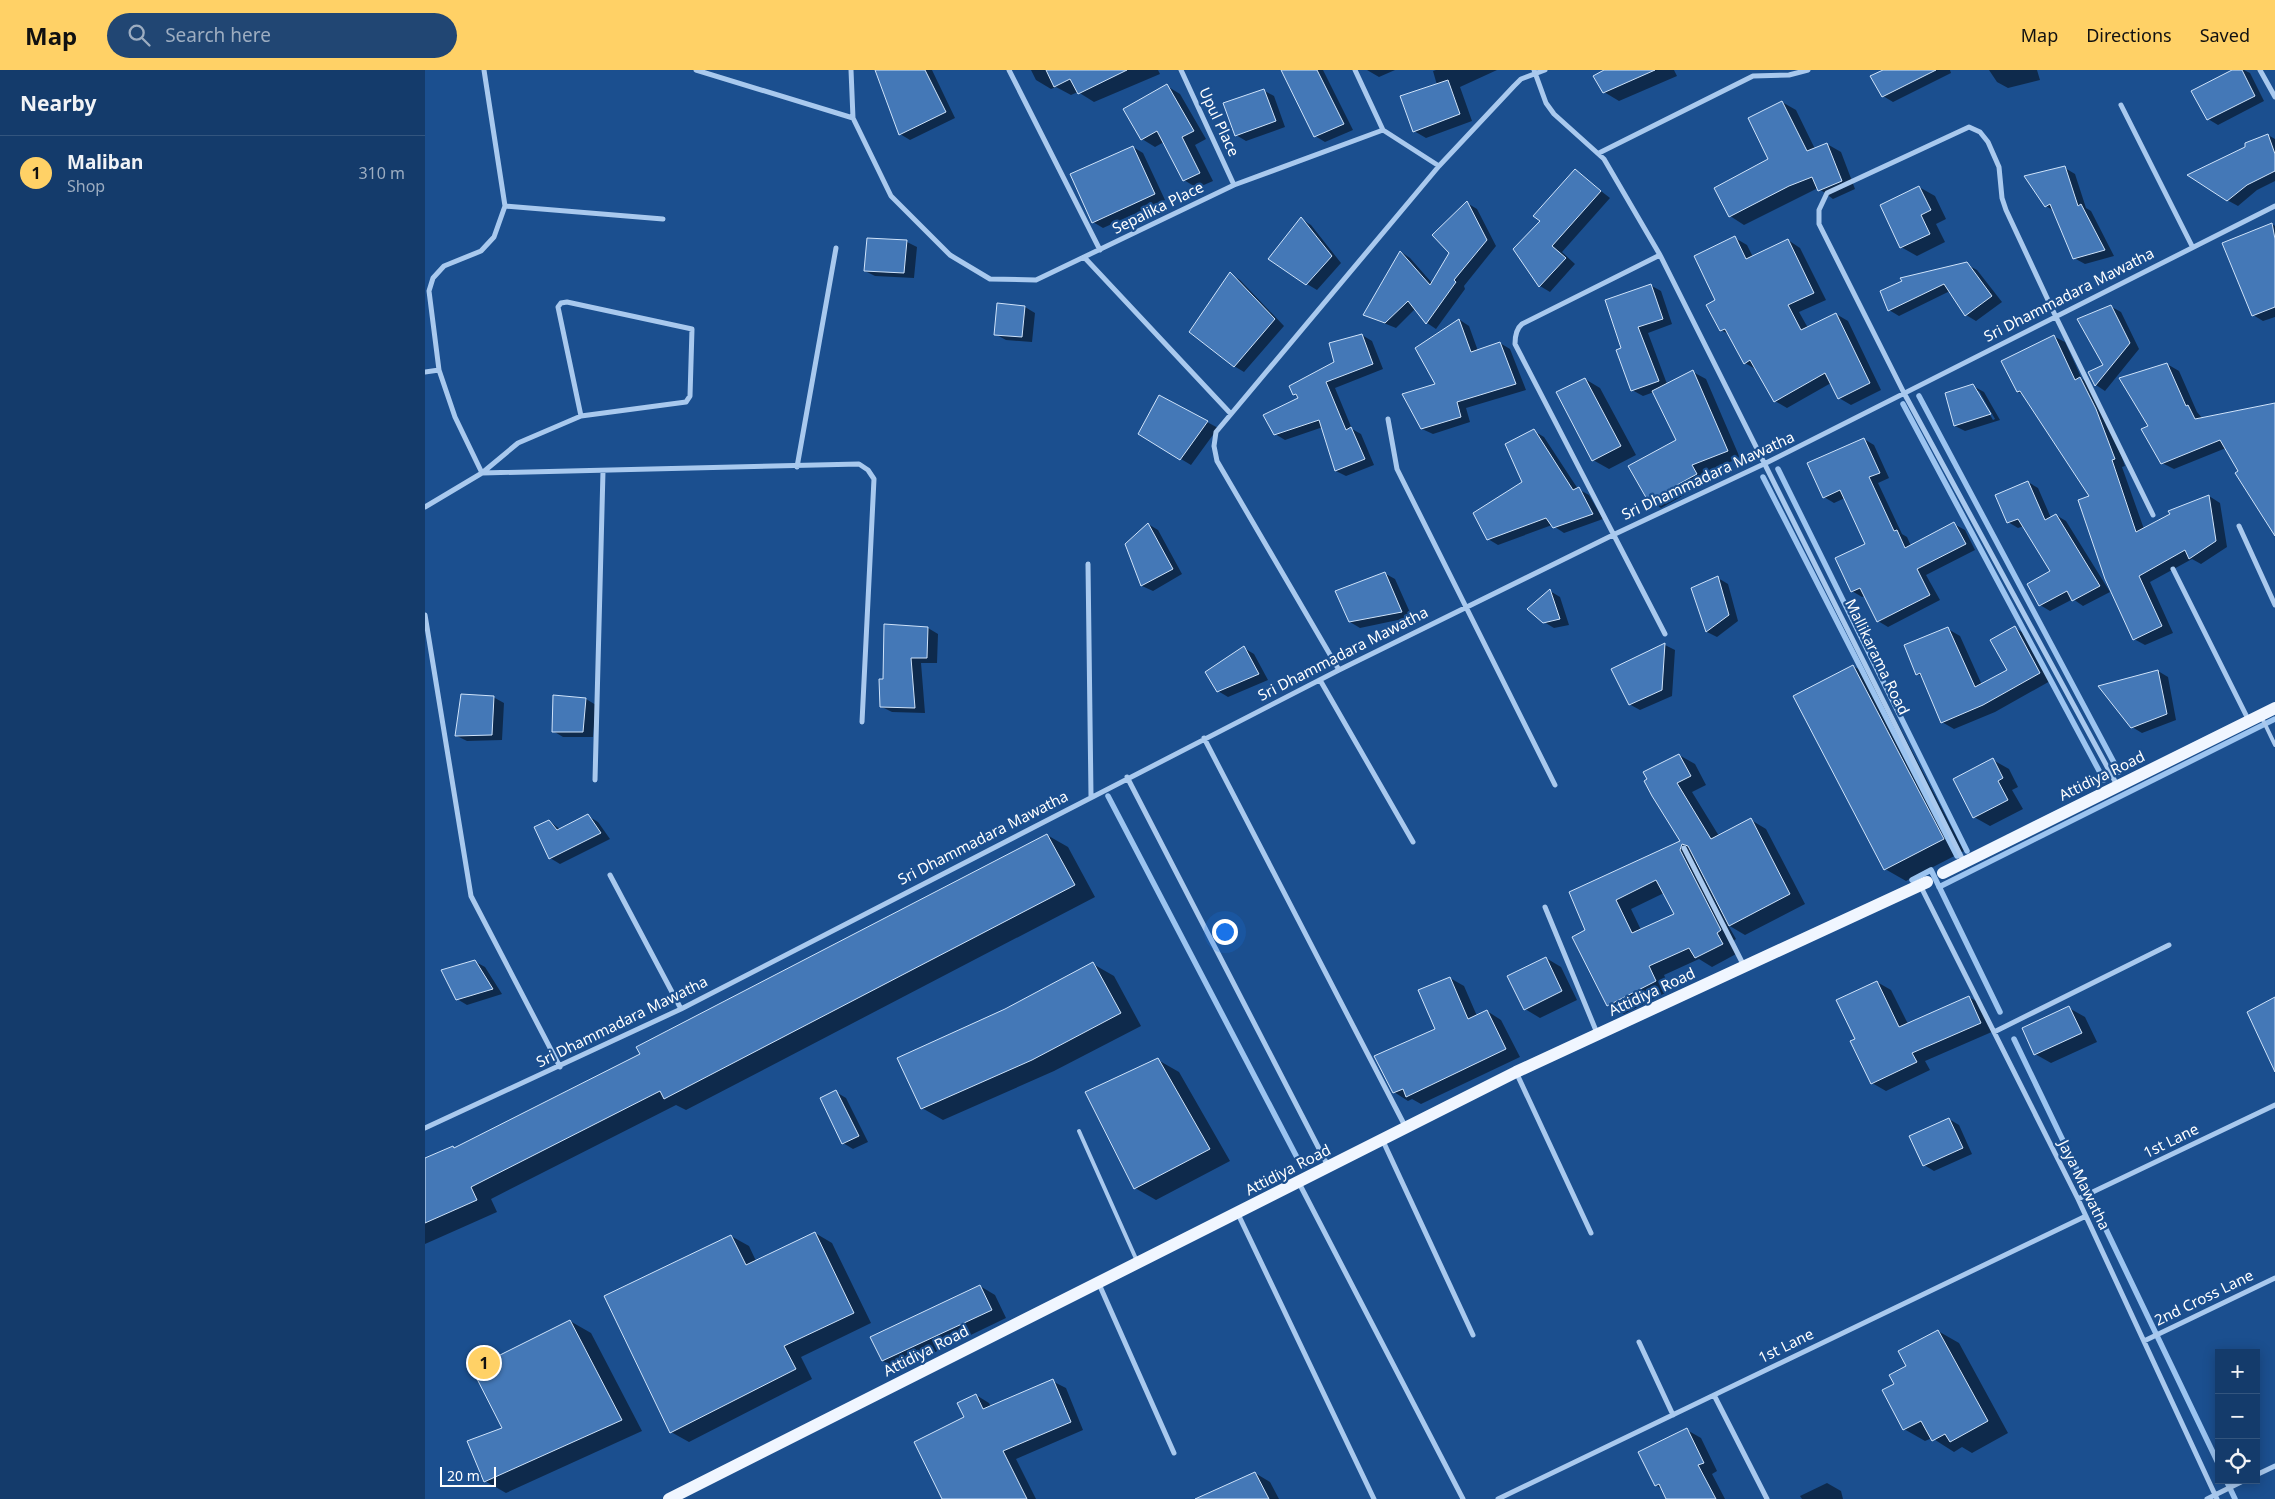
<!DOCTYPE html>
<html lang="en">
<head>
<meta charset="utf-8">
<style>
	:root { --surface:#143b6b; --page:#214673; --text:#f1f3f6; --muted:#9dadc1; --line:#33557e; --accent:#ffd166 }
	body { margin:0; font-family:"Noto Sans",sans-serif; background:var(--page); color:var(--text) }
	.controls { position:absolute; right:15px; bottom:15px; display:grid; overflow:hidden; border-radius:0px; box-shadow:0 2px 12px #0003 }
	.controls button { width:45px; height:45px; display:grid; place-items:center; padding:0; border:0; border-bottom:1px solid var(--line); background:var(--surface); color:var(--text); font:25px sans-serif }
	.scale { position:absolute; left:15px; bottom:12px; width:56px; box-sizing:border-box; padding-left:5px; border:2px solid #fff; border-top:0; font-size:14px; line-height:18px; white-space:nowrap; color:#fff; -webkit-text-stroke:4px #1b4f8f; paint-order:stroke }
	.you { position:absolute; left:799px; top:861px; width:18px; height:18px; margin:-12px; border:4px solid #fff; border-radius:50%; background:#1a73e8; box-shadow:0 0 0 8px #1a73e833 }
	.badge { display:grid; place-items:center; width:32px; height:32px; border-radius:50%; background:var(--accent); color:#111; font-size:16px; font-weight:700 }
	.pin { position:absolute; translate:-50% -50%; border:2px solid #fff; box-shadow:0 1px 5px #0006 }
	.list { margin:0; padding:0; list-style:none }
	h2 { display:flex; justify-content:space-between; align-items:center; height:65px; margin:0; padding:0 20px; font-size:21px }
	h2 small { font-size:16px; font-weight:400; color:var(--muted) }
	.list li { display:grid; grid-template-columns:32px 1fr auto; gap:15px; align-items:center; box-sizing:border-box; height:75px; padding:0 20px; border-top:1px solid var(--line) }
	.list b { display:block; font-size:19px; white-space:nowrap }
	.list p { margin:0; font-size:16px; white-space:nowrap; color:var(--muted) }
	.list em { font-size:16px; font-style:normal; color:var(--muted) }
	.icon { flex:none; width:28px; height:28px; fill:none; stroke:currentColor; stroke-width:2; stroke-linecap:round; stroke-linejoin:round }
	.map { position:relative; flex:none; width:1850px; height:1429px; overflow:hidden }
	header { display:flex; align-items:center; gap:30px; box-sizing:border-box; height:70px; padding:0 25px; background:var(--accent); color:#111 }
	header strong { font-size:24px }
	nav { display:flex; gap:28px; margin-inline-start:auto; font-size:18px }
	.search { width:350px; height:45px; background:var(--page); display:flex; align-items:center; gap:12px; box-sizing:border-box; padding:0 18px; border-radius:28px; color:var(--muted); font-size:19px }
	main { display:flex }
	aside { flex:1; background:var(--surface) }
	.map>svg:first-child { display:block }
</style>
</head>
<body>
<header>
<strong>Map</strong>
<div class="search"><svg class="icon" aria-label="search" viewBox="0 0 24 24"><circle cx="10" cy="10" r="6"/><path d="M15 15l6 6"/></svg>Search here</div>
<nav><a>Map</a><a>Directions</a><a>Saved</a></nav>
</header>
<main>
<aside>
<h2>Nearby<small></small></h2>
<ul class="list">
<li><span class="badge">1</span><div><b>Maliban</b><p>Shop</p></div><em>310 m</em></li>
</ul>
</aside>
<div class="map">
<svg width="1850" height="1429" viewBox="0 0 1850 1429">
	<rect width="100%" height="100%" fill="#1b4f8f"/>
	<!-- shadow -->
	<path fill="#0007" fill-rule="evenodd" d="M451,0H507L530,48L485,70L475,64Z
		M606,0H733L735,4L669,32L653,22L646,25L631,17L626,19L611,10Z
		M858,0H898L928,60L900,72L890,66Z
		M942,0H970L954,7Z
		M1011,0H1072L1035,17L1047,51L1001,68L989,61L1012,15L1008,1Z
		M1181,0H1249L1252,6L1194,31L1179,22Z
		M1462,0H1525L1526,3L1468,32L1458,26Z
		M1564,0H1612L1615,10L1583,18L1572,12Z
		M1809,0H1819L1825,3L1839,31L1793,55L1783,49L1768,21Z
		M742,16L755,24L781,69L770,75L788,111L772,118L759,110L739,72L730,77L717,69Z
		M838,20L849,26L860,57L821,71L811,65Z
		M1357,32L1371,40L1390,79L1402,74L1416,82L1430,119L1408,129L1393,118L1319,155L1305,146L1290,118L1345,90Z
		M1843,65L1850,69V111L1832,120L1813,136L1802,130Z
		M708,77L718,83L740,130L678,158L668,152Z
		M1640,98L1650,104L1661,138L1666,141L1689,186L1660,194L1649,188L1629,141L1621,136Z
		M1150,101L1185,128L1137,182L1150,194L1125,222L1115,216L1090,179L1117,151Z
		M1494,117L1510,126L1521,149L1511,154L1520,172L1492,186L1476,177Z
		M1042,133L1052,139L1071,176L1039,216L1040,219L1011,259L1002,253L990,239L971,258L939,245L976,182L985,188L1007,213L1025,183Z
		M876,149L886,155L916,193L892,220L882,214Z
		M1847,154L1850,156V247L1838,251L1828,245Z
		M1310,168L1322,175L1328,187L1363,170L1375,178L1401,230L1374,242L1383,258L1411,244L1423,251L1456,320L1426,335L1414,328L1406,313L1362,338L1350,331L1332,300L1320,293L1305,265L1296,260L1292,230Z
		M482,172L492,177L489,208L450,206L440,201Z
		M1541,194L1552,200L1577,232L1551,251L1541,245L1525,221L1474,246L1464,240Z
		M805,204L815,210L859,256L819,302L809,296Z
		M1225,215L1236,221L1247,254L1223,263L1242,314L1268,302L1281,309L1315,388L1279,402L1284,411L1236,438L1224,430L1253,370L1229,322L1218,326L1207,320L1198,279Z
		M573,235L600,237L610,243L607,272L581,270L570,264Z
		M1685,236L1696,242L1714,279L1680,321L1671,315L1665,303L1679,295Z
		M1035,250L1044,256L1053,281L1075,273L1085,279L1101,320L1041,338L1045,352L1008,364L997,359L1012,315L992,278Z
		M937,265L947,271L958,299L910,318L927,359L936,364L949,395L921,406L911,401L898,357L860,370L850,364L875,329L869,324L910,293Z
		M1628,266L1640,272L1657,309L1666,314L1682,346L1700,396L1697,397L1719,459L1784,426L1795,433L1802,477L1776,494L1767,489L1725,512L1748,563L1720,575L1709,569L1666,426L1600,326L1593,322Z
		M1742,294L1754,301L1772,342L1778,349L1850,334V461L1801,378L1749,399L1737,393L1724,356Z
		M1160,309L1175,318L1211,385L1184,399L1168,390Z
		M1548,316L1559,322L1575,350L1540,361L1530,356ZM1551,321H1554L1570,349L1568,350Z
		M735,326L793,358L766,395L756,389Z
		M1109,361L1119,367L1153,419L1164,425L1178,449L1139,463L1127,455L1073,475L1063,469L1099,413Z
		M1439,369L1449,375L1464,408L1453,413L1477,464L1482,467L1486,476L1529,454L1540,460L1550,480L1501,505L1515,530L1463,557L1453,551L1440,526L1437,527L1427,521L1442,475L1420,428L1409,433L1399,427Z
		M1603,412L1613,418L1626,448L1631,445L1641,451L1685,522L1658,536L1648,529L1625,541L1615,535L1627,502L1599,456L1593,458L1583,452Z
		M723,454L733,460L757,504L728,521L717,516L702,474Z
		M959,503L970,509L987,547L935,558L925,552Z
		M1293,508L1303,514L1313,551L1292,567L1282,562L1267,519Z
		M1125,521L1135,527L1144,555L1129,558L1119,552Z
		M503,558L513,564L512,593H496L500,643L467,642L457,637L460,610Z
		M1590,558L1602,565L1627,610L1570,642L1529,659L1517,652L1498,607L1492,604L1523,559L1535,566L1557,615L1584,600Z
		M1240,575L1250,580L1247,626L1215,640L1204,634Z
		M819,578L829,584L843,610L803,627L793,621Z
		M1428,596L1449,608L1539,781L1481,811L1460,799Z
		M1733,601L1743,607L1751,650L1717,663L1707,657Z
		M129,626L161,629L171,635L168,667H138L128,661Z
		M68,627L79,633L77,670L42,671L32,666Z
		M1254,685L1270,694L1281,715L1267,722L1294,766L1326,750L1341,759L1380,834L1320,865L1303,855L1311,869L1307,872L1313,883L1287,897L1274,889L1239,905L1246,920L1199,944L1183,935L1161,860L1145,823L1257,771L1228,726ZM1239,823L1251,845L1216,860L1206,839Z
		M1568,690L1584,699L1593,717L1587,720L1598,739L1565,756L1549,747Z
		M163,746L173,752L185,769L135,794L125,788L124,751L136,760Z
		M622,765L643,777L670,827L261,1040L251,1035L66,1129L72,1142L0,1174V1089L27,1077L31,1079L217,984Z
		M1121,888L1136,897L1152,930L1115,948L1100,939Z
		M49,891L60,897L77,924L42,935L32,929Z
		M668,894L689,906L716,956L629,1001L518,1050L497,1038L581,940Z
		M1025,908L1039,916L1052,946L1062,941L1076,950L1095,987L996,1034L987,1029L983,1031L969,1022L1011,960Z
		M1452,912L1466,920L1483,954L1544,927L1558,935L1569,961L1500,991L1505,1000L1461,1021L1447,1013L1431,970Z
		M1644,938L1660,947L1672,972L1626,993L1610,984Z
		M733,990L754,1002L805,1091L731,1130L710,1118Z
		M411,1022L421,1028L443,1072L428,1079L418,1073Z
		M1524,1049L1534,1055L1547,1084L1509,1101L1499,1095Z
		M390,1163L407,1173L446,1253L376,1287L387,1309L264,1372L246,1362L306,1166L324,1176L331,1191Z
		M555,1216L570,1225L581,1248L473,1300L458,1291Z
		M145,1251L166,1263L217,1361L81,1423L60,1411L79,1359Z
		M1513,1261L1534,1273L1583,1363L1547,1383L1537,1377L1529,1382L1507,1368L1500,1371L1479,1359L1471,1314L1483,1296Z
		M627,1311L641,1318L658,1360L591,1389L611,1429H519L541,1348L551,1325L564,1333L566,1337Z
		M1262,1360L1276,1368L1292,1401L1287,1404L1300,1429H1243L1238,1420L1231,1415Z
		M830,1403L845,1412L854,1429H788Z
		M1402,1413L1416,1421L1418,1429H1377L1375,1426Z"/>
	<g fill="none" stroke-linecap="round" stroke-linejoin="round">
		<!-- stream -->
		<path stroke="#9cc4f0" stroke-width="5.5" d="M1494,326L1694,702
			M1478,334L1679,710
			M1353,399L1542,781
			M1338,407L1532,786
			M683,726L877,1097
			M1487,810L1506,800L1575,942
			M1514,817L1850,649
			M1589,969L1657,1110
			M1664,1124L1794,1395
			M1801,1410L1810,1429"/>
	</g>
	<!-- building -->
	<path fill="#4478b7" stroke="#cfe3fa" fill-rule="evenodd" d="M450,0H500L521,42L474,65Z
		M621,0H702L653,24L645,9L629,17Z
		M856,0H892L919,54L889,67Z
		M1179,0H1230L1178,23L1168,6Z
		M1458,0H1511L1457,27L1445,6Z
		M1807,0H1817L1830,26L1782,50L1766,21Z
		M1023,10L1035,44L988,62L975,26Z
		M742,14L769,61L757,67L775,103L758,111L732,61L716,70L698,39Z
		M839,19L851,51L810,66L798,33Z
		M1357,31L1382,81L1402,73L1417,111L1393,121L1387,107L1364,116L1304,147L1289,118L1343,89L1323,48Z
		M1843,64L1850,84V101L1822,115L1802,131L1762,105L1820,77V73Z
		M708,76L730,124L667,153L645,104Z
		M1640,96L1653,136L1656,134L1680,180L1648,189L1625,134L1620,137L1599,106Z
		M1150,99L1176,121L1127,176L1141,188L1114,217L1088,179L1115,151L1108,146Z
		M1494,116L1506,140L1496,145L1505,164L1475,178L1455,135Z
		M1042,131L1062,170L1029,210L1031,212L1001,254L983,231L960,253L938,245L975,181L1005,215L1024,183L1007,165Z
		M876,147L907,186L881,215L843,189Z
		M1847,153L1850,169V237L1827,246L1797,173Z
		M1310,166L1321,189L1363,169L1389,223L1363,235L1376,260L1411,243L1445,313L1413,329L1400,303L1349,332L1325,290L1319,294L1300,259L1295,261L1281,235L1290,230L1269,186Z
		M442,168L482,170L479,203L439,201Z
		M1542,192L1567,226L1540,246L1519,214L1463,241L1455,221L1477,211L1475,208Z
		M805,202L850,249L809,297L764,262Z
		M1226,214L1238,249L1213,257L1234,311L1206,321L1191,280L1196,278L1180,230Z
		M572,233L600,236L597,267L569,265Z
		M1686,235L1705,273L1670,316L1663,302L1678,295L1652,249Z
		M1034,249L1046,282L1075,272L1091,314L1032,332L1036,347L996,359L977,324L1010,314L990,278Z
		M937,264L948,294L901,312L921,360L926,357L940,389L910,401L894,350L849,365L838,345L873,328L871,324L868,325L864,316L909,292L904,273Z
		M1629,265L1650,310L1655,307L1671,339L1690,389L1687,390L1711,462L1745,444L1743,441L1784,425L1791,471L1764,489L1760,480L1714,506L1737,556L1708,570L1680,509L1653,430L1664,426L1595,321L1592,322L1576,291Z
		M1742,293L1761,336L1763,335L1770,349L1850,333V466L1810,403L1813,401L1795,370L1736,394L1716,359L1723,356L1694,308Z
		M1268,300L1303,381L1267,395L1272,404L1223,431L1203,396L1251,370L1227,321Z
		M1160,308L1196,376L1167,391L1131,322Z
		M1548,314L1566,344L1529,356L1520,323Z
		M734,325L783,351L755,390L713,364Z
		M1109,359L1148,420L1154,417L1168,444L1128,458L1121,448L1062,470L1048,443L1097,412L1080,374Z
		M1439,368L1455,403L1444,407L1469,461L1472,460L1480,478L1529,452L1541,474L1492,499L1505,525L1452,552L1435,518L1426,522L1410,488L1440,474L1415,420L1398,428L1382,393Z
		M1603,411L1620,450L1631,444L1675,516L1647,531L1642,521L1614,536L1602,514L1625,501L1593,449L1582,453L1570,425Z
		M723,453L748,499L716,516L700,474Z
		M960,502L977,542L924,552L910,521Z
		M1293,506L1304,545L1281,562L1266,518Z
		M1125,519L1135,549L1118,553L1102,539Z
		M459,554L503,557L502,588H486L490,638L455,637L454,609H458Z
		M1590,556L1615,603L1558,635L1516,653L1495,603L1491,605L1479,575L1523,557L1550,617L1582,600L1565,570Z
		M1240,573L1237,620L1204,635L1186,599Z
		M819,576L834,604L792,622L780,602Z
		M1428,595L1519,769L1459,800L1368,626Z
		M1733,600L1742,644L1706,658L1673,616Z
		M36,624L69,626L67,665L30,666Z
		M128,625L161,628L158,662H127Z
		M1254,684L1266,706L1252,713L1286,769L1326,748L1365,824L1304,856L1263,776L1257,774L1255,780L1296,860L1292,863L1298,874L1270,888L1264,878L1224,896L1231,911L1182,936L1147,867L1160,860L1144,822L1255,771L1227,726L1219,711L1222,709L1218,702ZM1231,810L1249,844L1207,863L1191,830Z
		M1568,688L1578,708L1573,711L1583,730L1548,748L1528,709Z
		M163,744L176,763L124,789L109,757L124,750L132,760Z
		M622,764L650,815L239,1029L235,1021L46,1117L52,1130L0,1153V1088L28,1076L29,1078L215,984L211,977Z
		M1121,887L1137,921L1099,940L1082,906Z
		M50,890L68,919L31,930L16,900Z
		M668,892L696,943L607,990L496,1039L472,988L580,939Z
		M1025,907L1043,949L1062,940L1081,979L981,1027L978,1019L968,1023L949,986L1010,959L993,920Z
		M1452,911L1474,957L1544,926L1556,953L1487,983L1492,992L1446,1014L1425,971L1430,969L1411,930Z
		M1850,927V1002L1822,942Z
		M1644,936L1657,963L1609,985L1597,958Z
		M733,988L785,1079L709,1119L660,1022Z
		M411,1020L434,1066L417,1074L395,1028Z
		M1524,1048L1538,1078L1498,1096L1484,1066Z
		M390,1162L429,1243L359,1276L371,1299L245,1363L179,1226L306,1165L321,1195Z
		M555,1215L567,1240L457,1291L445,1267Z
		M145,1250L197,1350L59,1412L42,1371L77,1358L47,1299Z
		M1513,1260L1563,1351L1525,1372L1520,1364L1507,1371L1496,1351L1478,1360L1457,1320L1469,1314L1464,1305L1481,1296L1473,1281Z
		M628,1309L646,1352L578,1381L602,1429H517L489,1372L539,1347L532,1333L551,1324L558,1339Z
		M1262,1358L1279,1393L1273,1395L1291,1429H1241L1234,1414L1230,1416L1213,1382Z
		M830,1402L844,1429H770Z"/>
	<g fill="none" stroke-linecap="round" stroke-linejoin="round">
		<!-- lane -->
		<path stroke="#a9c9ee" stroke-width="4" d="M1837,648L1850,675
			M654,1061L712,1191"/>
		<!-- street -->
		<path stroke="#a9c9ee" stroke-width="5" d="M59,0L80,136L69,167L56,181L19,196L8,208L4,221L14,300L30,347L57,403L434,394L443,400L449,409L437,652
			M271,0L428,48
			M426,0L428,48L466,126L525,185L565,209L611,210L659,187
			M584,0L675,180
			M756,0L809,115
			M1109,0L1121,33L1129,44L1179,89L1235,185L1539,792
			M1835,0L1850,27
			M1696,35L1767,176
			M958,60L1014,96
			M1174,83L1328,6L1364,5L1383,0
			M80,136L238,149
			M1235,185L1097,254C1091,259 1090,266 1090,274L1240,564
			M0,302L14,300
			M806,344L659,187L809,115L958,60L930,0
			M963,349L972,399L1130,715
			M372,397L411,178
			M0,437L57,403L93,373L156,346L261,332L265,326L267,259L142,232L136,233L133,237L156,346
			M1814,456L1850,535
			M663,494L666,726
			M1748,499L1824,651
			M0,545L46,826L135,997
			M914,600L792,391L789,376L791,362L1014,96L1089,16L1096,9L1120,0
			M895,610L988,772
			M779,668L980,1056
			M702,707L903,1096
			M170,710L178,401
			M1692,715L1479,323L1394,154V140L1402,123L1544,57L1555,62L1563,72L1574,97L1577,128L1581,140L1630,245L1728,445
			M1259,778L1319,896
			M185,805L256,939
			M1495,815L1653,1129L1792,1429
			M1120,837L1172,963
			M1569,962L1744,875
			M1091,1002L1166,1163
			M0,1058L256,939L914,600L1190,464L1341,393L1850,136
			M958,1071L1048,1265
			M874,1113L1038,1429
			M1653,1129L1850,1035
			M813,1144L949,1429
			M674,1214L749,1383
			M1719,1271L1850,1208
			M1214,1272L1248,1345
			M1289,1325L1342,1429
			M1831,1405L1850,1396
			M1073,1429L1661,1146
			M1782,1429L1820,1410"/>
		<!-- primary -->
		<path stroke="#f0f6ff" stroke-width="12" d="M1518,803L1850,638
			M244,1429L1091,1002L1502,812"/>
	</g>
	<g text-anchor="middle" stroke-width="4.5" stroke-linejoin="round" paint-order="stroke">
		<!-- street labels -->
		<g font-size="15" fill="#fff" stroke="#1b4f8f">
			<text transform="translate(794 52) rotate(65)" y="5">Upul Place</text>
			<text transform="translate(733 138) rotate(-26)" y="5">Sepalika Place</text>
			<text transform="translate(1644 225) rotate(-27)" y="5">Sri Dhammadara Mawatha</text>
			<text transform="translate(1283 406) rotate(-25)" y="5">Sri Dhammadara Mawatha</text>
			<text transform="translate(918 584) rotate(-27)" y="5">Sri Dhammadara Mawatha</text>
			<text transform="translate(1452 587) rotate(64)" y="5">Mallikarama Road</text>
			<text transform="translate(1677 706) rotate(-26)" y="5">Attidiya Road</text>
			<text transform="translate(558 768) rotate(-27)" y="5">Sri Dhammadara Mawatha</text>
			<text transform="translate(1227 922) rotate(-25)" y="5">Attidiya Road</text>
			<text transform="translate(197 952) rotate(-26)" y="5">Sri Dhammadara Mawatha</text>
			<text transform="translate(1746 1071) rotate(-26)" y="5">1st Lane</text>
			<text transform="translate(863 1100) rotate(-27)" y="5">Attidiya Road</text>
			<text transform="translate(1659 1115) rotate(64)" y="5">Jaya Mawatha</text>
			<text transform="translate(1779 1228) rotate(-26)" y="5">2nd Cross Lane</text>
			<text transform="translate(1361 1276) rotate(-26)" y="5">1st Lane</text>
			<text transform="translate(501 1281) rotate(-27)" y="5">Attidiya Road</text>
		</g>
	</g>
</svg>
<div class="controls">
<button>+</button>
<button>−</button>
<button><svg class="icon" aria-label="locate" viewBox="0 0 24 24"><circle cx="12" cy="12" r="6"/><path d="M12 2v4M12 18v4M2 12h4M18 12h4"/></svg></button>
</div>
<div class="scale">20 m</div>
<div class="you"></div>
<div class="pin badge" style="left:59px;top:1293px">1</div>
</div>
</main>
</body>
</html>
